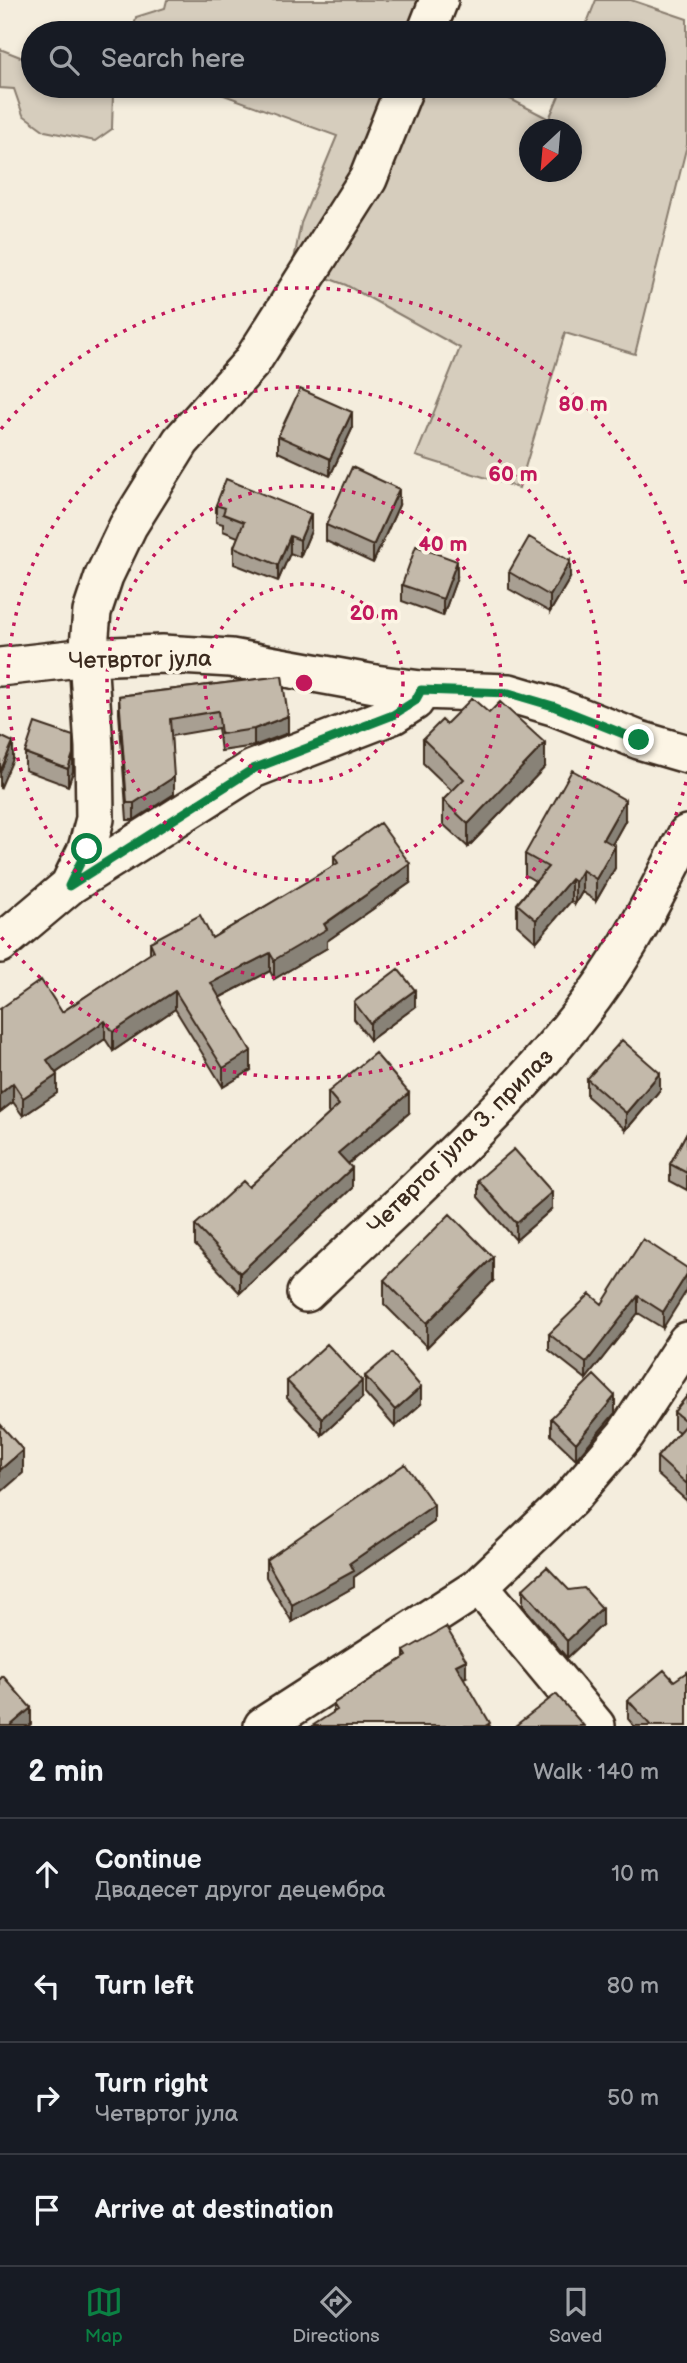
<!DOCTYPE html>
<html lang="en">
<head>
<meta charset="utf-8">
<style>
	:root { --surface:#171b24; --page:#242831; --text:#f1f3f6; --muted:#9ea1a6; --line:#363941; --accent:#0b8043 }
	body { margin:0; font-family:"Balsamiq Sans",sans-serif; background:var(--page); color:var(--text) }
	.compass { position:absolute; left:519px; top:119px; width:63px; height:63px; border-radius:50%; background:var(--surface); box-shadow:0 4px 10px #0003; rotate:206deg }
	.stop { position:absolute; width:21px; height:21px; margin:-16px; border:5px solid #0b8043; border-radius:50%; background:#fff }
	.stop.end { background:#0b8043; border-color:#fff; box-shadow:0 2px 7px #0008 }
	.list { margin:0; padding:0; list-style:none }
	h2 { display:flex; justify-content:space-between; align-items:center; height:91px; margin:0; padding:0 28px; font-size:30px }
	h2 small { font-size:23px; font-weight:400; color:var(--muted) }
	.list li { display:grid; grid-template-columns:46px 1fr auto; gap:21px; align-items:center; box-sizing:border-box; height:112px; padding:0 28px; border-top:2px solid var(--line) }
	.list b { display:block; font-size:26px; white-space:nowrap }
	.list p { margin:0; font-size:23px; white-space:nowrap; color:var(--muted) }
	.list em { font-size:23px; font-style:normal; color:var(--muted) }
	.icon { flex:none; width:38px; height:38px; fill:none; stroke:currentColor; stroke-width:2; stroke-linecap:round; stroke-linejoin:round }
	.map { position:relative; flex:none; width:687px; height:1726px; overflow:hidden }
	.search { position:absolute; background:var(--surface); box-shadow:0 4px 10px #0003; left:21px; right:21px; top:21px; height:77px; display:flex; align-items:center; gap:18px; box-sizing:border-box; padding:0 24px; border-radius:38px; color:var(--muted); font-size:26px }
	.sheet { height:539px; background:var(--surface) }
	nav { display:flex; justify-content:space-around; align-items:center; box-sizing:border-box; height:98px; border-top:2px solid var(--line); background:var(--surface); font-size:19px; color:var(--muted) }
	nav a { display:grid; justify-items:center; gap:4px }
	nav .on { color:var(--accent) }
	.map>svg:first-child { display:block }
</style>
</head>
<body>
<div class="map">
<svg width="687" height="1726" viewBox="0 0 687 1726">
	<rect width="100%" height="100%" fill="#f4eddd"/>
	<filter id="ink" filterUnits="userSpaceOnUse"><feTurbulence type="fractalNoise" baseFrequency=".0143" numOctaves="2"/><feDisplacementMap in="SourceGraphic" scale="14" xChannelSelector="R" yChannelSelector="G"/><feConvolveMatrix kernelMatrix="1 2 1 2 8 2 1 2 1" color-interpolation-filters="sRGB"/></filter>
	<g filter="url(#ink)">
		<!-- green -->
		<path fill="#d6cdbd" stroke="#887c6e" stroke-width="2" fill-rule="evenodd" d="M167,0H423L409,33H133L136,17L165,8Z
			M596,0H631L687,19V145L635,354L565,333L519,488L416,456L460,348L346,285L293,265L301,223L337,136L199,86H485L549,119L563,86H654V33H583ZM530,130H572V172H530Z
			M0,49L33,62V86H92L113,94L112,129L95,141L45,131L23,115L14,89L0,88Z"/>
		<g fill="none" stroke-linecap="round" stroke-linejoin="round">
			<defs>
				<path id="minor" d="M426,33L439,0
					M0,667L88,657L162,654L231,658L375,684L421,690L509,693L553,706L639,740L687,754
					M70,885L253,769L393,715L415,701L421,690
					M0,944L69,886L87,849L95,819L94,747L88,657L92,612L104,576L128,526L181,441L251,363L368,179L405,86
					M306,1293C406,1198 512,1107 594,996C631,946 659,889 687,834
					M477,1588L487,1595L596,1726
					M263,1726L477,1588L570,1499L626,1434L687,1341"/>
			</defs>
			<!-- minor casing -->
			<use href="#minor" stroke="#3b2a1e" stroke-width="42"/>
			<!-- minor -->
			<use href="#minor" stroke="#fcf5e5" stroke-width="37"/>
		</g>
		<!-- wall -->
		<path fill="#a89f92" stroke="#3b2a1e" stroke-width="2" d="M352,429L330,476L278,452V436Z
			M216,505L311,531L300,557L290,553L278,581L234,564V547L238,537L223,531V524L216,522Z
			M399,505L373,563L326,541V525Z
			M509,572L570,578L550,612L509,589Z
			M457,577L443,616L402,601V585Z
			M282,676L288,733L254,746L221,751L218,728L171,736L174,794L134,820H127L119,713V696Z
			M446,724L545,767L468,847L443,824V800L452,791L423,763V739Z
			M25,753L73,771L68,786L25,770Z
			M625,821L612,844L615,868L596,901L582,892L575,904L571,901L536,942L517,925V904L535,881L525,875V854Z
			M334,856L410,883L327,941V948L274,979L270,971L219,998L251,1070L223,1087L175,1009L113,1051L105,1039L56,1073L57,1093L23,1116L13,1102L0,1112V1009L62,1012L150,954V942L212,938L334,866Z
			M354,1002L415,1007L370,1040L354,1019Z
			M587,1079L660,1090L626,1130L587,1096Z
			M328,1092L409,1113L348,1164L352,1188L240,1293L195,1245V1225L249,1187L329,1114L328,1112Z
			M687,1132V1190L670,1181V1164Z
			M478,1180L552,1209L516,1240L478,1197Z
			M687,1268L663,1328L638,1313L586,1379L549,1350V1334L602,1304Z
			M384,1280L493,1281L427,1347L384,1304Z
			M365,1376L421,1404L395,1427L365,1393Z
			M287,1381L362,1398L322,1435L287,1398Z
			M687,1396V1501L657,1474V1457L679,1432L674,1429V1412Z
			M615,1413L576,1459L551,1435V1418Z
			M434,1522L354,1577V1587L292,1622L266,1577V1560Z
			M523,1589L602,1625L567,1658L523,1606Z
			M404,1651L466,1677L463,1678L490,1726L333,1713V1704L404,1658Z
			M674,1681L687,1726H634L628,1719V1700Z"/>
		<!-- shaded-wall -->
		<path fill="#888277" stroke="#3b2a1e" stroke-width="2" d="M352,412V429L330,476V459Z
			M399,489V505L373,563V546Z
			M311,514V531L300,557V540Z
			M290,536V553L278,581V565Z
			M457,561V577L443,616V599Z
			M570,561V578L550,612V596Z
			M288,716V733L254,746V729Z
			M13,742V759L0,789V772Z
			M545,743V767L468,847V824Z
			M73,754V771L68,786V769Z
			M174,777V794L134,820V803Z
			M625,800V821L603,861V839Z
			M615,846V868L596,901V879Z
			M410,864V883L327,941V948L274,979V960Z
			M582,870V892L575,904V882Z
			M571,879V901L536,942V920Z
			M270,953V971L211,1002V983Z
			M415,990V1007L370,1040V1023Z
			M175,991V1009L113,1051V1032Z
			M105,1021V1039L47,1079V1060Z
			M251,1051V1070L223,1087V1068Z
			M660,1073V1090L626,1130V1113Z
			M57,1075V1093L23,1116V1098Z
			M13,1083V1102L0,1112V1094Z
			M409,1093V1113L338,1172V1153Z
			M352,1168V1188L240,1293V1273Z
			M552,1192V1209L516,1240V1223Z
			M493,1257V1281L427,1347V1323Z
			M687,1274V1290L663,1328V1312Z
			M638,1296V1313L586,1379V1363Z
			M362,1381V1398L322,1435V1418Z
			M421,1387V1404L395,1427V1410Z
			M615,1396V1413L576,1459V1443Z
			M23,1450V1473L0,1493V1470Z
			M434,1505V1522L354,1577V1587L292,1622V1605L350,1563Z
			M602,1608V1625L567,1658V1641Z
			M466,1660V1677L456,1682V1665Z
			M31,1708V1724L29,1726H10Z"/>
		<!-- building -->
		<path fill="#c3b9aa" stroke="#3b2a1e" stroke-width="2" d="M300,389L352,412L330,459L278,436Z
			M352,467L399,489L373,546L326,525Z
			M226,479L311,514L300,540L290,536L278,565L234,547L244,522L223,514L225,508L216,505Z
			M529,537L570,561L550,596L509,572Z
			M416,546L457,561L443,599L402,585Z
			M282,676L288,716L254,729L221,734L218,711L170,719L174,777L134,803H127L119,696Z
			M472,698L489,713L500,702L545,743L468,824L443,800L464,779L423,739L442,720L446,724Z
			M35,723L73,736V754L68,769L25,753Z
			M0,736L13,742L0,772Z
			M572,770L625,800L603,839L615,846L596,879L582,870L575,882L571,879L536,920L517,904L548,867L525,854Z
			M380,823L410,864L324,924L327,929L274,960L270,953L211,983L251,1051L223,1068L175,991L113,1032L105,1021L47,1060L57,1075L23,1098L13,1083L0,1094V1009L41,980L62,1012L154,951L150,942L200,915L212,938L338,863L334,856Z
			M398,969L415,990L370,1023L354,1002Z
			M622,1040L660,1073L626,1113L587,1079Z
			M375,1053L409,1093L338,1153L352,1168L240,1273L195,1225L243,1181L249,1187L339,1105L328,1092Z
			M687,1132V1173L670,1164Z
			M514,1149L552,1192L516,1223L478,1180Z
			M450,1214L493,1257L427,1323L384,1280Z
			M643,1239L687,1268V1274L663,1312L638,1296L586,1363L549,1334L590,1294L602,1304Z
			M327,1344L362,1381L322,1418L287,1381Z
			M392,1353L421,1387L395,1410L365,1376Z
			M594,1375L615,1396L576,1443L551,1418Z
			M687,1396V1422L674,1412Z
			M687,1423V1484L657,1457Z
			M0,1424L23,1450L0,1470Z
			M405,1464L434,1505L350,1563L354,1571L292,1605L266,1560Z
			M547,1567L569,1590L584,1588L602,1608L567,1641L523,1589Z
			M446,1627L466,1660L456,1665L490,1723L485,1726H312L337,1710L333,1704L407,1656L404,1651Z
			M664,1670L674,1681L687,1672V1726H651L628,1700Z
			M3,1676L31,1708L10,1726H0V1679Z
			M556,1694L584,1726H515Z"/>
	</g>
	<g fill="none" stroke-linecap="round" stroke-linejoin="round" filter="url(#ink)">
		<!-- route -->
		<path stroke="#0b8043" stroke-width="9" d="M87,849L69,886L253,769L393,715L415,701L421,690L509,693L553,706L639,740"/>
	</g>
	<!-- distance rings -->
	<g fill="none" stroke="#c2185b" stroke-width="3.5" stroke-dasharray="3.5 7">
		<circle cx="304" cy="683" r="99"/>
		<circle cx="304" cy="683" r="197"/>
		<circle cx="304" cy="683" r="296"/>
		<path d="M686 782A395 395 0 0 1 1 937M1 429A395 395 0 0 1 686 584"/>
	</g>
	<g text-anchor="middle" stroke-width="7" stroke-linejoin="round" paint-order="stroke">
		<!-- street labels -->
		<g font-size="23" fill="#3b2a1e" stroke="#fcf5e5">
			<text transform="translate(140 659) rotate(-1)" y="8">Четвртог јула</text>
			<text transform="translate(460 1141) rotate(-45)" y="8">Четвртог јула 3. прилаз</text>
		</g>
	</g>
	<circle cx="304" cy="683" r="10" fill="#c2185b" stroke="#fcf5e5" stroke-width="3.5"/>
	<g font-size="21" text-anchor="middle" font-weight="bold" fill="#c2185b" stroke="#fcf5e5" stroke-width="7" stroke-linejoin="round" paint-order="stroke">
		<text x="583" y="411">80 m</text>
		<text x="513" y="481">60 m</text>
		<text x="443" y="551">40 m</text>
		<text x="374" y="620">20 m</text>
	</g>
</svg>
<svg class="compass" viewBox="-18 -18 36 36"><path d="M0-13l5 13h-10z" fill="#e53935"/><path d="M0 13l5-13h-10z" fill="#9ea1a6"/></svg>
<div class="stop" style="left:87px;top:849px"></div>
<div class="stop end" style="left:639px;top:740px"></div>
<div class="search"><svg class="icon" aria-label="search" viewBox="0 0 24 24"><circle cx="10" cy="10" r="6"/><path d="M15 15l6 6"/></svg>Search here</div>
</div>
<section class="sheet">
<h2>2 min<small>Walk · 140 m</small></h2>
<ul class="list">
<li><svg class="icon" aria-label="ahead" viewBox="0 0 24 24"><path d="M12 20V5M6 11l6-6 6 6"/></svg><div><b>Continue</b><p>Двадесет другог децембра</p></div><em>10 m</em></li>
<li><svg class="icon" aria-label="left" viewBox="0 0 24 24"><path d="M17 20v-9H6M10 6l-5 5 5 5"/></svg><div><b>Turn left</b></div><em>80 m</em></li>
<li><svg class="icon" aria-label="right" viewBox="0 0 24 24"><path d="M7 20v-9h11M14 6l5 5-5 5"/></svg><div><b>Turn right</b><p>Четвртог јула</p></div><em>50 m</em></li>
<li><svg class="icon" aria-label="arrive" viewBox="0 0 24 24"><path d="M6 21V4h12l-3 4 3 4H6"/></svg><div><b>Arrive at destination</b></div></li>
</ul>
</section>
<nav>
<a class="on"><svg class="icon" aria-label="map" viewBox="0 0 24 24"><path d="M3 6l6-2 6 2 6-2v14l-6 2-6-2-6 2zM9 4v14M15 6v14"/></svg>Map</a>
<a><svg class="icon" aria-label="directions" viewBox="0 0 24 24"><path d="M12 3l9 9-9 9-9-9zM9 14v-3h6M13 9l2 2-2 2"/></svg>Directions</a>
<a><svg class="icon" aria-label="saved" viewBox="0 0 24 24"><path d="M7 4h10v16l-5-4-5 4z"/></svg>Saved</a>
</nav>
</body>
</html>
